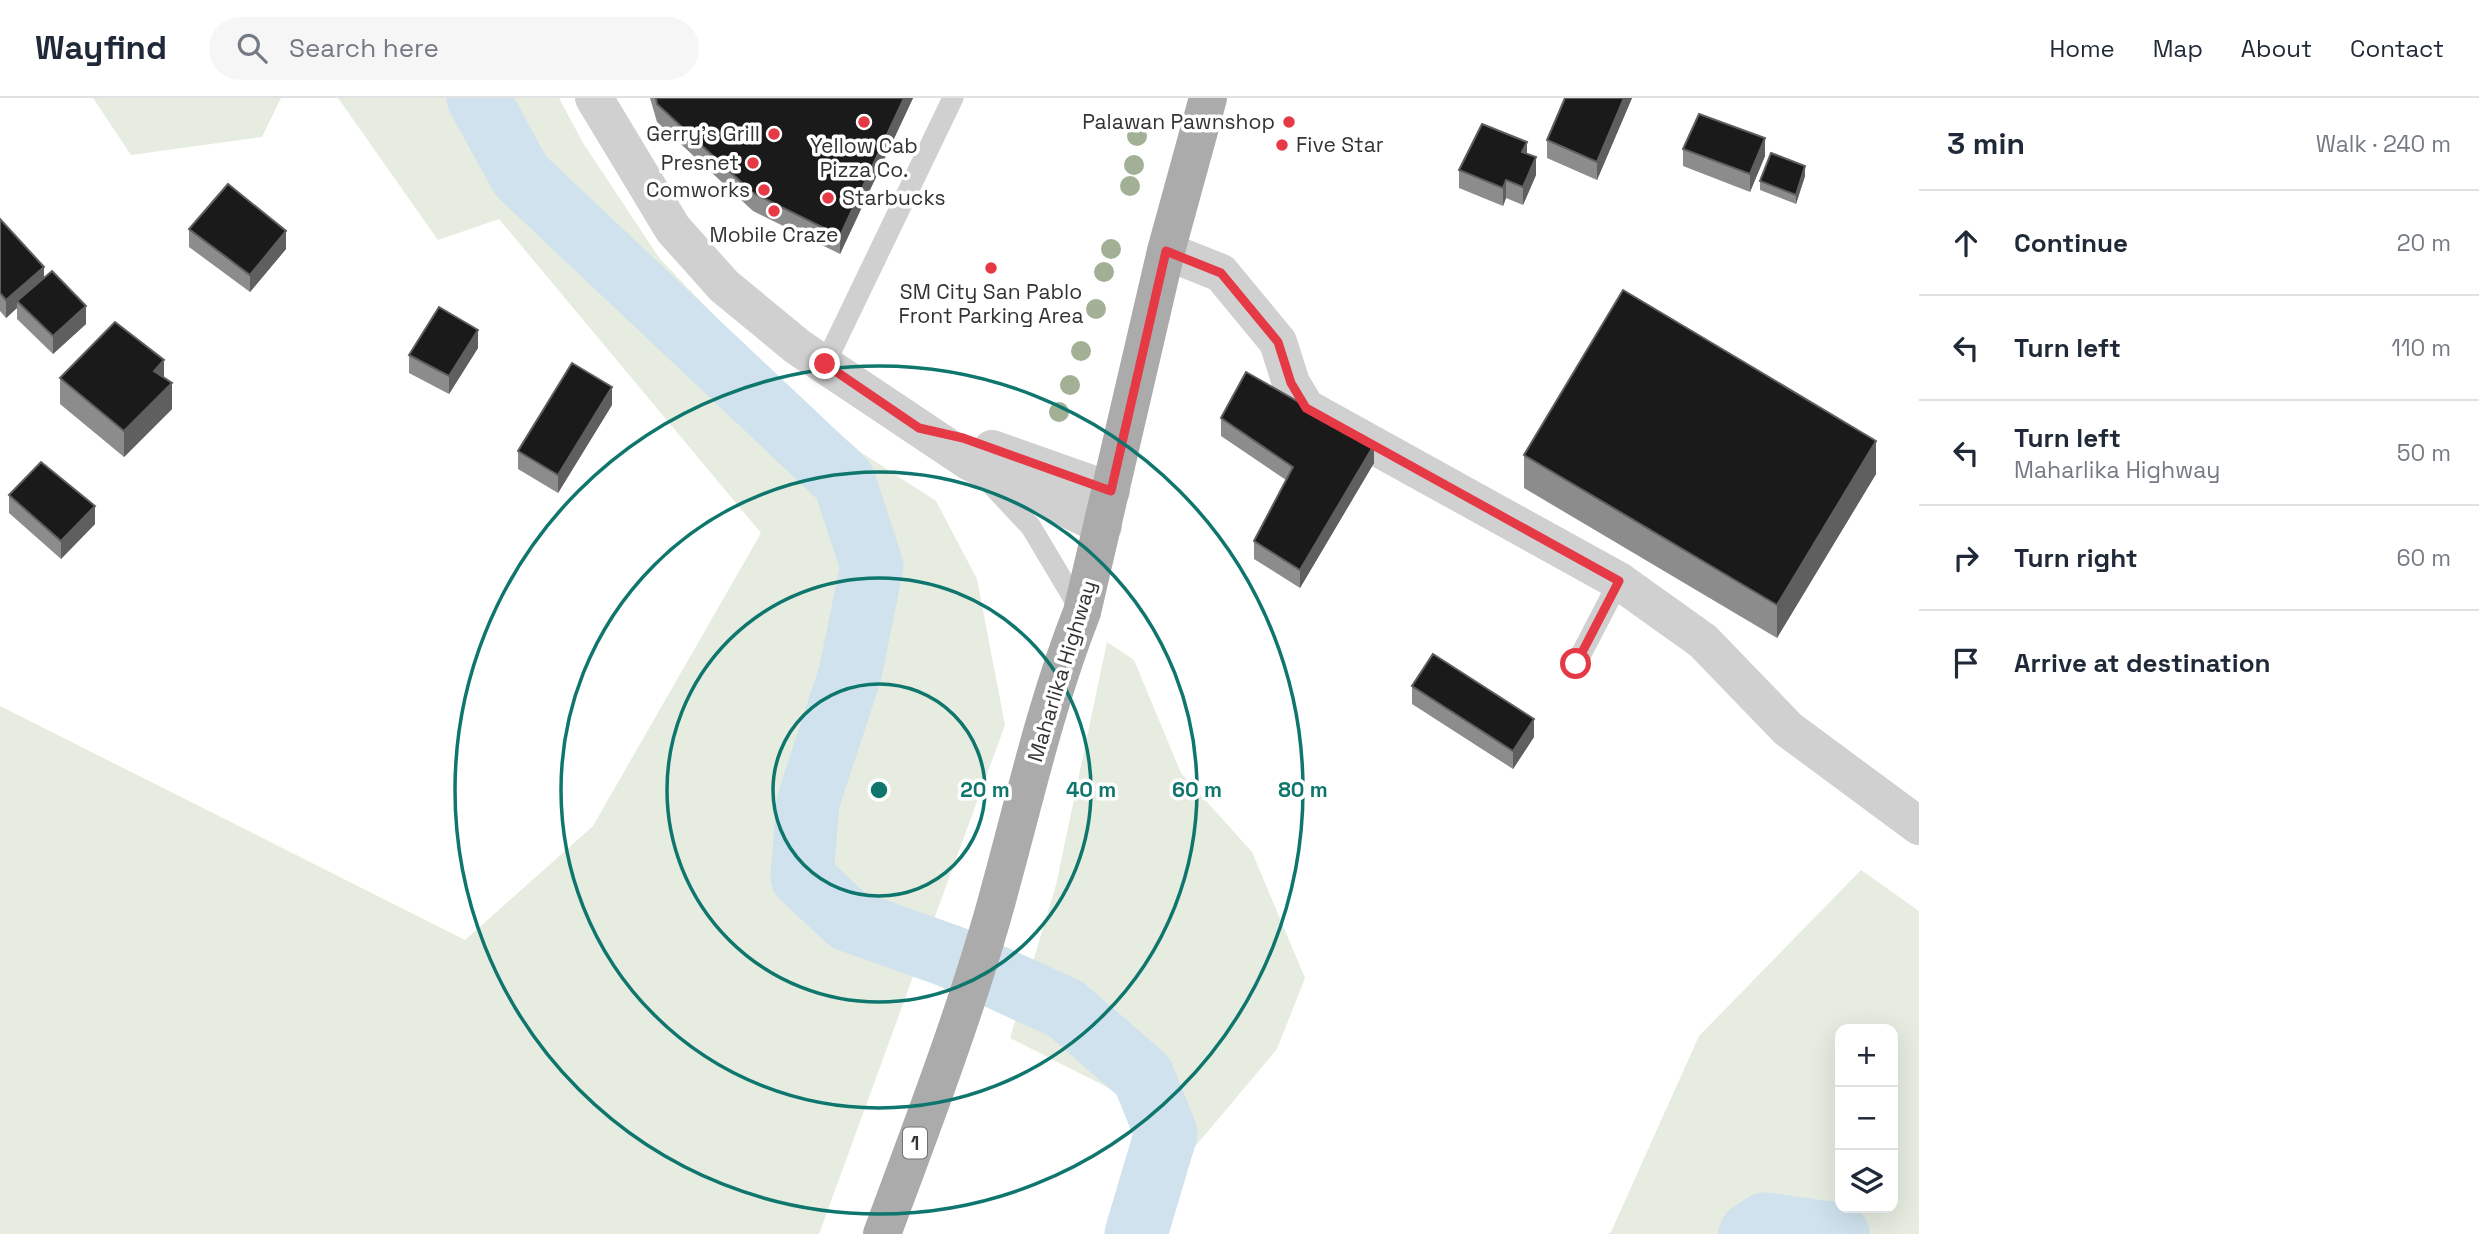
<!DOCTYPE html>
<html lang="en">
<head>
<meta charset="utf-8">
<style>
	:root { --surface:#fff; --page:#f6f6f7; --text:#1f2937; --muted:#747a83; --line:#e0e1e3 }
	body { margin:0; font-family:"Space Grotesk",sans-serif; background:var(--page); color:var(--text) }
	.controls { position:absolute; right:21px; bottom:21px; display:grid; overflow:hidden; border-radius:14px; box-shadow:0 7px 28px #0002 }
	.controls button { width:63px; height:63px; display:grid; place-items:center; padding:0; border:0; border-bottom:2px solid var(--line); background:var(--surface); color:var(--text); font:35px sans-serif }
	.stop { position:absolute; width:21px; height:21px; margin:-16px; border:5px solid #e63946; border-radius:50%; background:#fff }
	.stop.end { background:#e63946; border-color:#fff; box-shadow:0 2px 7px #0008 }
	.list { margin:0; padding:0; list-style:none }
	h2 { display:flex; justify-content:space-between; align-items:center; height:91px; margin:0; padding:0 28px; font-size:30px }
	h2 small { font-size:23px; font-weight:400; color:var(--muted) }
	.list li { display:grid; grid-template-columns:46px 1fr auto; gap:21px; align-items:center; box-sizing:border-box; height:105px; padding:0 28px; border-top:2px solid var(--line) }
	.list b { display:block; font-size:26px; white-space:nowrap }
	.list p { margin:0; font-size:23px; white-space:nowrap; color:var(--muted) }
	.list em { font-size:23px; font-style:normal; color:var(--muted) }
	.icon { flex:none; width:38px; height:38px; fill:none; stroke:currentColor; stroke-width:2; stroke-linecap:round; stroke-linejoin:round }
	.map { position:relative; flex:none; width:1919px; height:1136px; overflow:hidden }
	header { display:flex; align-items:center; gap:42px; box-sizing:border-box; height:98px; padding:0 35px; background:var(--surface); border-bottom:2px solid var(--line) }
	header strong { font-size:33px }
	nav { display:flex; gap:38px; margin-inline-start:auto; font-size:24px }
	.search { width:490px; height:63px; background:var(--page); display:flex; align-items:center; gap:18px; box-sizing:border-box; padding:0 24px; border-radius:38px; color:var(--muted); font-size:26px }
	main { display:flex }
	aside { flex:1; background:var(--surface) }
	.map>svg:first-child { display:block }
</style>
</head>
<body>
<header>
<strong>Wayfind</strong>
<div class="search"><svg class="icon" aria-label="search" viewBox="0 0 24 24"><circle cx="10" cy="10" r="6"/><path d="M15 15l6 6"/></svg>Search here</div>
<nav><a>Home</a><a>Map</a><a>About</a><a>Contact</a></nav>
</header>
<main>
<div class="map">
<svg width="1919" height="1136" viewBox="0 0 1919 1136">
	<rect width="100%" height="100%" fill="#fff"/>
	<!-- green -->
	<path fill="#e6ecdf" fill-rule="evenodd" d="M93,0H281L262,39L131,57Z
		M338,0H559L583,45L660,161L773,279L862,355L936,403L977,481L1005,627L819,1136H0V608L465,842L593,728L761,435L499,121L438,142Z
		M1107,544L1134,562L1181,675L1252,754L1305,880L1277,951L1177,1070L1162,1136H1124L1148,1046L1115,993L1010,940L1056,787Z
		M1861,772L1919,813V1136H1607L1611,1134L1699,938ZM1840,931H1893V1110H1840Z"/>
	<g fill="none" stroke-linecap="round" stroke-linejoin="round">
		<!-- river -->
		<path stroke="#cfe2ee" stroke-width="63" d="M478,0L521,78L844,383L872,468L850,576L808,704L802,779L848,822L952,859L1066,911L1143,978L1166,1035L1136,1136
			M1750,1136L1765,1126L1838,1136"/>
		<!-- service -->
		<path stroke="#d0d0d0" stroke-width="21" d="M825,266L953,0
			M988,383L1031,429L1081,513
			M1576,566L1619,483"/>
		<!-- minor -->
		<path stroke="#d0d0d0" stroke-width="38" d="M594,0L673,131L724,188L798,249L970,364L1103,428
			M1166,153L1221,175L1278,244L1291,285L1306,310L1619,483L1703,543L1788,631L1919,728
			M992,351L1111,393"/>
		<!-- primary -->
		<path stroke="#ababab" stroke-width="38" d="M882,1136C921,1031 961,927 992,820C1021,718 1043,613 1082,514L1166,153L1208,0"/>
	</g>
	<!-- trees -->
	<g fill="#a2b095">
		<circle cx="1137" cy="38" r="10"/>
		<circle cx="1134" cy="67" r="10"/>
		<circle cx="1130" cy="88" r="10"/>
		<circle cx="1111" cy="151" r="10"/>
		<circle cx="1104" cy="174" r="10"/>
		<circle cx="1096" cy="211" r="10"/>
		<circle cx="1081" cy="253" r="10"/>
		<circle cx="1070" cy="287" r="10"/>
		<circle cx="1059" cy="314" r="10"/>
	</g>
	<!-- wall -->
	<path fill="#8c8c8c" d="M650,0H913L840,156L753,113L657,24Z
		M1565,0H1632L1597,82L1547,60V42Z
		M1683,51L1765,58L1750,94L1683,68Z
		M1527,56L1536,77L1523,107L1506,100L1503,108L1459,90V72Z
		M1805,78L1796,106L1760,92V83Z
		M0,121L44,180L86,226L53,256L17,221V210L6,220L0,213Z
		M189,131L286,151L250,194L189,149Z
		M478,250L449,296L409,275V257Z
		M60,280H164L172,311L124,359L60,306Z
		M612,307L558,395L518,371V353Z
		M1221,320L1374,365L1300,490L1254,461V443L1286,382L1221,338Z
		M1524,357L1876,376L1777,540L1524,390Z
		M9,397L95,426L61,461L9,415Z
		M1412,588L1534,639L1513,671L1412,606Z"/>
	<!-- shaded-wall -->
	<path fill="#5f5f5f" d="M904,0H913L840,156V138Z
		M1624,0H1632L1597,82V64Z
		M1765,40V58L1750,94V76Z
		M1527,44V62L1522,54Z
		M1536,59V77L1523,107V89Z
		M1805,68V78L1796,106V97Z
		M1506,82V100L1503,108V90Z
		M286,133V151L250,194V177Z
		M44,169V187L17,203V210L6,220V202Z
		M86,208V226L53,256V238Z
		M478,232V250L449,296V278Z
		M164,262V288L154,273Z
		M172,285V311L124,359V333Z
		M612,289V307L558,395V377Z
		M1876,343V376L1777,540V507Z
		M1374,347V365L1300,490V472Z
		M95,408V426L61,461V443Z
		M1534,621V639L1513,671V653Z"/>
	<!-- building -->
	<path fill="#1a1a1a" stroke="#5f5f5f" stroke-width="2" d="M656,0H904L840,138L753,95L657,6Z
		M1565,0H1624L1597,64L1547,42Z
		M1699,16L1765,40L1750,76L1683,51Z
		M1482,26L1527,44L1522,54L1536,59L1523,89L1506,82L1503,90L1459,72Z
		M1771,55L1805,68L1796,97L1760,83Z
		M228,86L286,133L250,177L189,131Z
		M0,121L44,169L6,202L0,195Z
		M52,173L86,208L53,238L17,203Z
		M1623,192L1876,343L1777,507L1524,357Z
		M439,209L478,232L449,278L409,257Z
		M115,224L164,262L154,273L172,285L124,333L60,280Z
		M572,265L612,289L558,377L518,353Z
		M1246,274L1374,347L1300,472L1254,443L1293,369L1221,320Z
		M41,364L95,408L61,443L9,397Z
		M1433,556L1534,621L1513,653L1412,588Z"/>
	<g fill="none" stroke-linecap="round" stroke-linejoin="round">
		<!-- route -->
		<path stroke="#e63946" stroke-width="9" d="M825,266L919,330L963,340L1111,393L1166,153L1221,175L1278,244L1291,285L1306,310L1619,483L1576,566"/>
	</g>
	<!-- distance rings -->
	<g fill="none" stroke="#0f766e" stroke-width="3.5">
		<circle cx="879" cy="692" r="106"/>
		<circle cx="879" cy="692" r="212"/>
		<circle cx="879" cy="692" r="318"/>
		<circle cx="879" cy="692" r="424"/>
	</g>
	<!-- markers -->
	<g fill="#e63946" stroke="#fff" stroke-width="2.5">
		<circle cx="864" cy="24" r="7"/>
		<circle cx="1289" cy="24" r="7"/>
		<circle cx="774" cy="36" r="7"/>
		<circle cx="1282" cy="47" r="7"/>
		<circle cx="753" cy="65" r="7"/>
		<circle cx="764" cy="92" r="7"/>
		<circle cx="828" cy="100" r="7"/>
		<circle cx="774" cy="113" r="7"/>
		<circle cx="991" cy="170" r="7"/>
	</g>
	<g text-anchor="middle" stroke-width="7" stroke-linejoin="round" paint-order="stroke">
		<!-- shield labels -->
		<rect fill="#fff" stroke="#707070" stroke-width="2" x="903" y="1029.5" width="24" height="31" rx="5"/>
		<g font-size="19" font-weight="bold" fill="#333">
			<text x="915" y="1052">1</text>
		</g>
		<!-- poi labels -->
		<g font-size="21" fill="#333" stroke="#fff" text-anchor="end">
			<text x="1275" y="31">Palawan Pawnshop</text>
			<text x="760" y="43">Gerry's Grill</text>
			<text x="1296" y="54" text-anchor="start">Five Star</text>
			<text x="864" y="55" text-anchor="middle">Yellow Cab<tspan x="864" dy="24">Pizza Co.</tspan></text>
			<text x="739" y="72">Presnet</text>
			<text x="750" y="99">Comworks</text>
			<text x="842" y="107" text-anchor="start">Starbucks</text>
			<text x="774" y="144" text-anchor="middle">Mobile Craze</text>
			<text x="991" y="201" text-anchor="middle">SM City San Pablo<tspan x="991" dy="24">Front Parking Area</tspan></text>
		</g>
		<!-- street labels -->
		<g font-size="21" fill="#333" stroke="#fff">
			<text transform="translate(1062 573) rotate(-73)" y="7">Maharlika Highway</text>
		</g>
	</g>
	<circle cx="879" cy="692" r="10" fill="#0f766e" stroke="#fff" stroke-width="3.5"/>
	<g font-size="21" text-anchor="middle" font-weight="bold" fill="#0f766e" stroke="#fff" stroke-width="7" stroke-linejoin="round" paint-order="stroke">
		<text x="985" y="699">20 m</text>
		<text x="1091" y="699">40 m</text>
		<text x="1197" y="699">60 m</text>
		<text x="1303" y="699">80 m</text>
	</g>
</svg>
<div class="controls">
<button>+</button>
<button>−</button>
<button><svg class="icon" aria-label="layers" viewBox="0 0 24 24"><path d="M12 4l9 5-9 5-9-5zM3 14l9 5 9-5"/></svg></button>
</div>
<div class="stop" style="left:1576px;top:566px"></div>
<div class="stop end" style="left:825px;top:266px"></div>
</div>
<aside>
<h2>3 min<small>Walk · 240 m</small></h2>
<ul class="list">
<li><svg class="icon" aria-label="ahead" viewBox="0 0 24 24"><path d="M12 20V5M6 11l6-6 6 6"/></svg><div><b>Continue</b></div><em>20 m</em></li>
<li><svg class="icon" aria-label="left" viewBox="0 0 24 24"><path d="M17 20v-9H6M10 6l-5 5 5 5"/></svg><div><b>Turn left</b></div><em>110 m</em></li>
<li><svg class="icon" aria-label="left" viewBox="0 0 24 24"><path d="M17 20v-9H6M10 6l-5 5 5 5"/></svg><div><b>Turn left</b><p>Maharlika Highway</p></div><em>50 m</em></li>
<li><svg class="icon" aria-label="right" viewBox="0 0 24 24"><path d="M7 20v-9h11M14 6l5 5-5 5"/></svg><div><b>Turn right</b></div><em>60 m</em></li>
<li><svg class="icon" aria-label="arrive" viewBox="0 0 24 24"><path d="M6 21V4h12l-3 4 3 4H6"/></svg><div><b>Arrive at destination</b></div></li>
</ul>
</aside>
</main>
</body>
</html>
